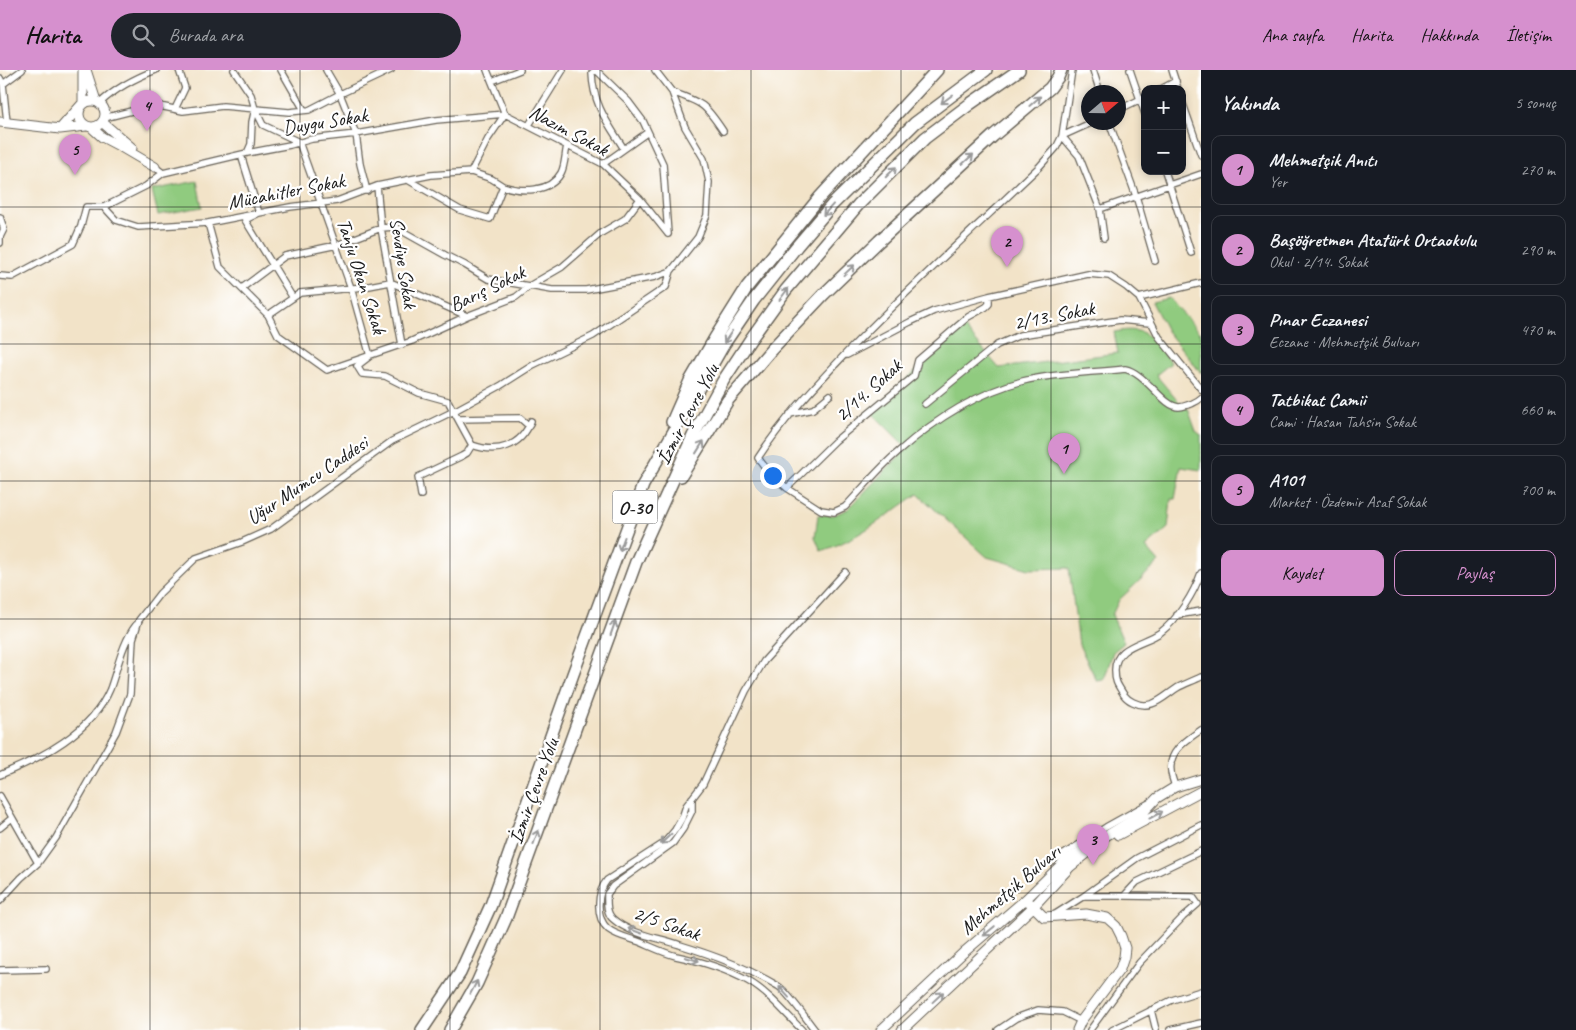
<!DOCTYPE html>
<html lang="tr">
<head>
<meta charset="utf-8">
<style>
	:root { --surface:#171b24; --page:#20242c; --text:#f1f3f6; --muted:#9ea1a6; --line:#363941; --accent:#d690ce }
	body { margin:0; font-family:Caveat,sans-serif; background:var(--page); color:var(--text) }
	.controls { position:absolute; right:15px; top:15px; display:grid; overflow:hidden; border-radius:10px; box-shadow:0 2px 8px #0003 }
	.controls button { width:45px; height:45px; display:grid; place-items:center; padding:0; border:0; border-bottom:1px solid var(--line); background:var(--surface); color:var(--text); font:25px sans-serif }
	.compass { position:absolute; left:1081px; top:15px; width:45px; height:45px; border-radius:50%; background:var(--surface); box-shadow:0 2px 8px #0003; rotate:70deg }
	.you { position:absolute; left:772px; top:405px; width:18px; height:18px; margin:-12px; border:4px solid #fff; border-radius:50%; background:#1a73e8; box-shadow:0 0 0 8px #1a73e833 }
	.badge { display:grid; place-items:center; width:32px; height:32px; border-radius:50%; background:var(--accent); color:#111; font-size:16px; font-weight:700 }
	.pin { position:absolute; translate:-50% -41px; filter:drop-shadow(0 1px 2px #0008) }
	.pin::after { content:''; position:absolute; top:26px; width:18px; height:15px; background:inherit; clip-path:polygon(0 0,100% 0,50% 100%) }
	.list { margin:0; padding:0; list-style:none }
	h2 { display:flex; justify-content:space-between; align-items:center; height:65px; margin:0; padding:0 20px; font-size:21px }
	h2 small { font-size:16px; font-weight:400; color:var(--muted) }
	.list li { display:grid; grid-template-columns:32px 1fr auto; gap:15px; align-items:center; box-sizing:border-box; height:70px; margin:0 10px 10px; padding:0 10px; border:1px solid var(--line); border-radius:10px }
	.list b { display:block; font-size:19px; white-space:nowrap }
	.list p { margin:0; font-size:16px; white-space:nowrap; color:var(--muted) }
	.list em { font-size:16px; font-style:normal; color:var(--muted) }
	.actions { display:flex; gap:10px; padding:15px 20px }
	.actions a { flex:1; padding:11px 0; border:1px solid var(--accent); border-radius:10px; text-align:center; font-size:18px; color:var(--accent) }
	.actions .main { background:var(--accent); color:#111 }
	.icon { flex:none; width:28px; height:28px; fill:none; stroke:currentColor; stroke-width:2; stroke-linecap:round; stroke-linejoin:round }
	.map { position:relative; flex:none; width:1201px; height:960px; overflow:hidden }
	header { display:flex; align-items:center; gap:30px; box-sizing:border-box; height:70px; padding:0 25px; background:var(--accent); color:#111 }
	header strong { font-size:24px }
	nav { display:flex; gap:28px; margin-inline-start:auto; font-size:18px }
	.search { width:350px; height:45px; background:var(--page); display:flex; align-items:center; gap:12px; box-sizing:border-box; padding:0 18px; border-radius:28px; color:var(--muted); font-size:19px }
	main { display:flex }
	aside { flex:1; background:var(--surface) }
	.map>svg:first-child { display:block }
</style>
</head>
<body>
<header>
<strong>Harita</strong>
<div class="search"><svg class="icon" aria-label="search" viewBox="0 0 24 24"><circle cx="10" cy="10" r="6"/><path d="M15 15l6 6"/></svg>Burada ara</div>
<nav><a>Ana sayfa</a><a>Harita</a><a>Hakkında</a><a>İletişim</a></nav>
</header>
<main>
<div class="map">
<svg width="1201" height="960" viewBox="0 0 1201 960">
	<rect width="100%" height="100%" fill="#fff"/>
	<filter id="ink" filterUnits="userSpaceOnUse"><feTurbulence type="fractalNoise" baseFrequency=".02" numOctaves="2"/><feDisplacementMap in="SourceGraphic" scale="10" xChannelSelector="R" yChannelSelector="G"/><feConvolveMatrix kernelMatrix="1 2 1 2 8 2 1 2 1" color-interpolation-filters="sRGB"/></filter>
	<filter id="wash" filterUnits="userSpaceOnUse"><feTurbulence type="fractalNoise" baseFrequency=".0096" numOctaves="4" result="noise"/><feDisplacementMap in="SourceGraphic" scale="20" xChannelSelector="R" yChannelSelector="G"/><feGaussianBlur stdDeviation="1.12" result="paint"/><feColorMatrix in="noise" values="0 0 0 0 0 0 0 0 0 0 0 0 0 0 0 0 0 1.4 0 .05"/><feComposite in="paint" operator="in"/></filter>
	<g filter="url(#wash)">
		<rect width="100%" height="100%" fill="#f2e3c8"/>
		<!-- green -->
		<path fill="#90cb7f" stroke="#56744e" d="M197,111L202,137L158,145L152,120Z
			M1169,228L1201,264V303L1167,261L1152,232Z
			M962,255L999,298L1118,283L1114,262C1149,255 1151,269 1171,293L1156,305L1181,335L1188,339L1196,361L1201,365V400L1181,397L1175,429H1171L1168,458L1146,477L1159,492L1119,530L1112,545L1124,573L1113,582L1104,610L1097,611L1079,575L1069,498L1029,499L987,487L918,424C887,445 857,470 821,481L815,467L818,445H834L848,439L907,378L872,343Z"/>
	</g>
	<g filter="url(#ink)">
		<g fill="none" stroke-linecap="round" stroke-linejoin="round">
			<defs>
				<path id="street" d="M234,0L251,25L255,39L252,52L251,74L247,83
					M281,0L304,40
					M326,0L340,24L356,64L360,94L367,121
					M487,0L505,44L603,94L640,129L668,164
					M1072,0L1062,66L1056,78L1039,97C975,158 910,217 849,280C816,315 784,348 758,388L768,401L787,418L821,440L834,442L845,437C862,419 879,398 898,382C933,351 977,323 1023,311C1056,303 1091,303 1125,299C1146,303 1163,337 1179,337C1183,337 1187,335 1191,334C1195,332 1198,331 1201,328
					M1093,0L1100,22
					M1130,0L1145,44
					M1172,0L1178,19
					M0,8L3,14L7,52
					M492,11L520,0
					M3,14L22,0
					M1161,19L1176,11
					M672,22C703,33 705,34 723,61
					M1182,31L1201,85
					M100,33C116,18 135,8 156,0
					M175,39L185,18L179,0
					M255,39L263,55L299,72L351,218L370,286L357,296L362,304L385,306L419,323L448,331L472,375L467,383L462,386L418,407L421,425
					M1118,40L1145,27
					M104,48L155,35L183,41L223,36L289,42L309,40L340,24L391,0
					M1109,52L1136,126L1155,191
					M529,55L563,0
					M1062,66L1079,86L1100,139L1104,168
					M1062,66L1093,52
					M624,79C608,53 593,35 592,3L596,0L628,31L643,51L663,94L668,164
					M241,85L259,143L245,150L293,228
					M603,94L648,62
					M155,97L163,103L247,83L290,75L312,69L356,64L436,50L505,44
					M1165,101L1191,183
					M408,110L460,140L490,149L503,116L492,109L471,102
					M377,116L381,158L402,275
					M503,116C522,122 550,123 561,103C565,96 565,84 567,76
					M104,137L116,150L138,157L208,153L290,137L337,131L377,116L431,105L471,102L488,69L505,44
					M1100,139L1201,104
					M0,147L4,159L0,167V173
					M208,153L220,197L268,245L278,265L327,300L412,271L467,246L516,227L531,215L562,197L601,163L625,149L640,129
					M0,206L12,207L73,174L81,156L86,137H104L146,116L163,103
					M242,218L285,186L337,175L381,158L395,157L445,185L465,195L488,209L506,212L552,220H586L655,207L671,201
					M1139,228L1201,213
					M268,245L300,223L364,217L390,212L467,246
					M847,285L910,252L934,241L989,226L1088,204L1109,206L1126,217L1139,228L1159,267L1201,319
					M925,334L997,275L1020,265L1120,250L1150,253
					M790,344L813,339L830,325
					M458,349L520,348L529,356
					M472,375C497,384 521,377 531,351
					M787,418L835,371L914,306L918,290L968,247L986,237L989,234V226
					M1201,503C1194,523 1178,549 1161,562C1145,574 1114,575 1115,601C1115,613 1118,615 1124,625C1127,629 1129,630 1133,632C1151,641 1162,628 1177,618C1184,614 1193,611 1201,607
					M1177,545L1201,541
					M0,705C41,688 92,662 110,619C118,597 122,573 136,555
					M1175,717C1174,712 1171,706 1171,701C1168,681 1187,670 1201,660
					M0,726L38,793
					M692,728V741L683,759L673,773L613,816L607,824C607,832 606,843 613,849C631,865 658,867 680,875C713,885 748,898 778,916C787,921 807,950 815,960
					M0,758L12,748
					M1058,788L1106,757L1151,732
					M1084,826H1124L1137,812L1201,781
					M0,831L21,808L38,793L56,768L116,662L130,624L133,569L139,550L160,523L196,488L242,472L271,459L392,371L454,341L500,316L533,295L593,266L666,217L671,201L698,167L707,145L709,112L704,89L685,57L672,22L655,0
					M1054,845L1084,826L1137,788L1201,755
					M0,900L46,899
					M1151,940L1156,960
					M802,960C785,943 769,923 748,911C726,899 700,891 676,886C664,883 652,877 640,872C629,868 617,866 608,859C595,848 597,822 607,810L664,773L675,760L682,748L686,736L703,714L746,621L764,591L845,502
					M998,960L1016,948L1038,940L1063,942L1081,951
					M1090,960L1139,893L1183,847L1198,834L1193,827L1124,826
					M1112,960L1172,930L1201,921
					M1170,960L1201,953"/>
				<path id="secondary" d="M86,0L96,31
					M79 44a13 13 0 1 1 26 0a13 13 0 1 1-26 0Z
					M0,52L60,59L86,56
					M102,52L132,78
					M91,57L102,67L121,77L155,97
					M60,59L83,33V0
					M1118,765L1201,721
					M1030,833L1044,847L1086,844L1107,848L1116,856L1121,866L1125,878L1124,887L1120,899L1081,951L1077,960
					M881,960L963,883L1026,829L1065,791L1142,744L1157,728L1175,717L1201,709
					M902,960L1034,836L1070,797L1089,782"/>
				<path id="highway" d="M672,352L690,311L715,268L747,217L820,127L937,0
					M681,406L728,330L771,280L824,224L879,171L993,66L1050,18L1058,7L1061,0
					M422,960L460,903L491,835L573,604L643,415L724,274L754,230L797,176L832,135L915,53L986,0
					M450,960L477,913L506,848L636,492L693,366L723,311L750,270L786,220L858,135L925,68L970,34L1019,0"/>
			</defs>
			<!-- street casing -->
			<use href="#street" stroke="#676258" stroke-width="8"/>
			<!-- secondary casing -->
			<use href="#secondary" stroke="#676258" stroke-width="11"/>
			<!-- highway casing -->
			<use href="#highway" stroke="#676258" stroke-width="14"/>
			<!-- street -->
			<use href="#street" stroke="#fff" stroke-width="5.5"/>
			<!-- secondary -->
			<use href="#secondary" stroke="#fff" stroke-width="9"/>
			<!-- highway -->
			<use href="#highway" stroke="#fff" stroke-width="11"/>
		</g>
		<!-- one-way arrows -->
		<defs><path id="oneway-shaft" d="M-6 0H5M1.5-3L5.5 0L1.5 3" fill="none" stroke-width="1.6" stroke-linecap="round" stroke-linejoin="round" transform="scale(1.25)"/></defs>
		<g stroke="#999">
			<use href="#oneway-shaft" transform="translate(947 29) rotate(143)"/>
			<use href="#oneway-shaft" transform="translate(1035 31) rotate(-41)"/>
			<use href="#oneway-shaft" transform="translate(968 89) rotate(-42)"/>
			<use href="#oneway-shaft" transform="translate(891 102) rotate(-45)"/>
			<use href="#oneway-shaft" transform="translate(828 140) rotate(132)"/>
			<use href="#oneway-shaft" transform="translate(849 200) rotate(-43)"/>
			<use href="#oneway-shaft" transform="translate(784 224) rotate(-53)"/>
			<use href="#oneway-shaft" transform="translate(728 267) rotate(124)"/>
			<use href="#oneway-shaft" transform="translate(700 377) rotate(-58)"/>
			<use href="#oneway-shaft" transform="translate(622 474) rotate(110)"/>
			<use href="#oneway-shaft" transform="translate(613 558) rotate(-71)"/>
			<use href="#oneway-shaft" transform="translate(1156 745) rotate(-28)"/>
			<use href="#oneway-shaft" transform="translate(536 767) rotate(-70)"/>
			<use href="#oneway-shaft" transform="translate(666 769) rotate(136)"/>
			<use href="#oneway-shaft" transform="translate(635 861) rotate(-159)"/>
			<use href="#oneway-shaft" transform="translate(989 861) rotate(140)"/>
			<use href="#oneway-shaft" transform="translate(692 889) rotate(16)"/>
			<use href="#oneway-shaft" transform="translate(474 917) rotate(-62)"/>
			<use href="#oneway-shaft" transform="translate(784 922) rotate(-132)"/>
			<use href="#oneway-shaft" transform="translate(938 927) rotate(-43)"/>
		</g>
	</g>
	<!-- grid -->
	<path fill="none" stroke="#1c1c1c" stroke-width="1" stroke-opacity="0.55" d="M150,0V960M300,0V960M450,0V960M600,0V960M751,0V960M901,0V960M1051,0V960M0,137H1201M0,274H1201M0,411H1201M0,549H1201M0,686H1201M0,823H1201"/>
	<g text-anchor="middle" stroke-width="4.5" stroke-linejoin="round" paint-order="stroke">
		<!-- shield labels -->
		<rect fill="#fff" stroke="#606060" stroke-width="1" x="612.5" y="420.5" width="45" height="33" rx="4"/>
		<g font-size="19" font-weight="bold" fill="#1c1c1c">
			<text x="635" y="444">O-30</text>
		</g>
		<!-- street labels -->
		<g font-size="20" fill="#1c1c1c" stroke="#fff">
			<text transform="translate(325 51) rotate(-9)" y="7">Duygu Sokak</text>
			<text transform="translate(569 60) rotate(28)" y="7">Nazım Sokak</text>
			<text transform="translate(286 121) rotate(-11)" y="7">Mücahitler Sokak</text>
			<text transform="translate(404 193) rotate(81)" y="7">Sevdiye Sokak</text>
			<text transform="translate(362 206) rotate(72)" y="7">Tanju Okan Sokak</text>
			<text transform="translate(487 218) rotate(-26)" y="7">Barış Sokak</text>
			<text transform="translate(1054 245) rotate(-11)" y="7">2/13. Sokak</text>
			<text transform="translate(868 320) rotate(-42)" y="7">2/14. Sokak</text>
			<text transform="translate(687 344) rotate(-62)" y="7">İzmir Çevre Yolu</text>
			<text transform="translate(307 410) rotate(-34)" y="7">Uğur Mumcu Caddesi</text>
			<text transform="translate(533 721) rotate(-70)" y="7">İzmir Çevre Yolu</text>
			<text transform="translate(1010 819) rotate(-41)" y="7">Mehmetçik Bulvarı</text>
			<text transform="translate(667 853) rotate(19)" y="7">2/5 Sokak</text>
		</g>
	</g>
</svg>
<div class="controls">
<button>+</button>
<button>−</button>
</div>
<svg class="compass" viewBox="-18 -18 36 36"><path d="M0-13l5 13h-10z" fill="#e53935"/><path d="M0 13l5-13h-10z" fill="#9ea1a6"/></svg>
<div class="you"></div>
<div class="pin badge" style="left:1064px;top:404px">1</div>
<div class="pin badge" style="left:1007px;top:197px">2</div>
<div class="pin badge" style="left:1093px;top:795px">3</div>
<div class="pin badge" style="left:147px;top:61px">4</div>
<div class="pin badge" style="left:75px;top:105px">5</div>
</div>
<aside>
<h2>Yakında<small>5 sonuç</small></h2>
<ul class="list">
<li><span class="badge">1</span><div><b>Mehmetçik Anıtı</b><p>Yer</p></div><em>270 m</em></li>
<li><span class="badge">2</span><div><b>Başöğretmen Atatürk Ortaokulu</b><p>Okul · 2/14. Sokak</p></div><em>290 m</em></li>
<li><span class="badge">3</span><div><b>Pınar Eczanesi</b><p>Eczane · Mehmetçik Bulvarı</p></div><em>470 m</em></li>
<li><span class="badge">4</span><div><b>Tatbikat Camii</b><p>Cami · Hasan Tahsin Sokak</p></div><em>660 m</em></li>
<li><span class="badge">5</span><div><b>A101</b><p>Market · Özdemir Asaf Sokak</p></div><em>700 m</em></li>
</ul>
<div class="actions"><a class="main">Kaydet</a><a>Paylaş</a></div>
</aside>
</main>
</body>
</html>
